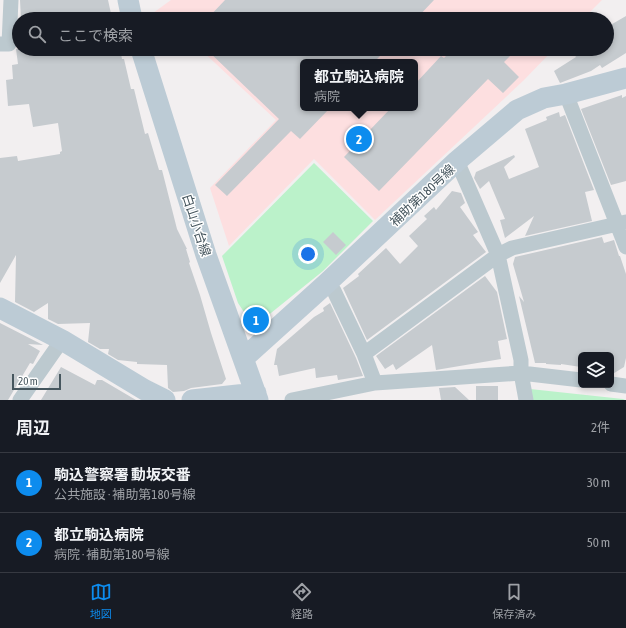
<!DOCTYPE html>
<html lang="ja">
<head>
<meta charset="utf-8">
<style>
	:root { --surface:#171b24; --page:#242831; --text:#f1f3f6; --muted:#9ea1a6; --line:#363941; --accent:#0d8cee }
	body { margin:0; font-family:"Asap Condensed","Noto Sans JP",sans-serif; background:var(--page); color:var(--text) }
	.controls { position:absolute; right:12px; bottom:12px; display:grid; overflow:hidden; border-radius:6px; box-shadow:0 2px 6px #0003 }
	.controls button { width:36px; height:36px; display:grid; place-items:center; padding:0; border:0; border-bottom:1px solid var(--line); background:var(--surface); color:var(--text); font:20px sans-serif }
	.scale { position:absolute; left:12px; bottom:10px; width:49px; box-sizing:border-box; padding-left:4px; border:2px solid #46565e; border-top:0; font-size:11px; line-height:14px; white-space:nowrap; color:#46565e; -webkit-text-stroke:3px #fff; paint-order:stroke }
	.you { position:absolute; left:308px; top:254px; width:14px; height:14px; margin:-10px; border:3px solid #fff; border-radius:50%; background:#1a73e8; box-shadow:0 0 0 6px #1a73e833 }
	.badge { display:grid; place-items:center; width:26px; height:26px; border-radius:50%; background:var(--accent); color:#fff; font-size:13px; font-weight:700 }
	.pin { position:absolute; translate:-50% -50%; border:2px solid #fff; box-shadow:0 1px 4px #0006 }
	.popup { position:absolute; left:300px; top:59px; width:118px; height:52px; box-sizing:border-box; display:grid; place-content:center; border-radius:6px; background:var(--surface); filter:drop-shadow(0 1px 3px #0005); font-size:13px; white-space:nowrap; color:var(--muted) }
	.popup b { font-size:15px; color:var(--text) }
	.popup::after { content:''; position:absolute; left:50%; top:100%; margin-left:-8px; border:8px solid transparent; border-top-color:var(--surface) }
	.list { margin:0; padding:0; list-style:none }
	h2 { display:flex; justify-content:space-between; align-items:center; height:52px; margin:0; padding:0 16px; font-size:17px }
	h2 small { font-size:13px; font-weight:400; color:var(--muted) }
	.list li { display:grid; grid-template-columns:26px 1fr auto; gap:12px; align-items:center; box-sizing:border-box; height:60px; padding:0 16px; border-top:1px solid var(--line) }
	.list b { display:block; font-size:15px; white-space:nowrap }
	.list p { margin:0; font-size:13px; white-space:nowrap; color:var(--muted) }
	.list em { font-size:13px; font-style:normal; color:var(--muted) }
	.icon { flex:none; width:22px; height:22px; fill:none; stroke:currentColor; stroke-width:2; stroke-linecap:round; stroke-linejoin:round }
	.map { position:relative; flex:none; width:626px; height:400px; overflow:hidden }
	.search { position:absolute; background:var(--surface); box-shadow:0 2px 6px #0003; left:12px; right:12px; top:12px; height:44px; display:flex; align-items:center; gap:10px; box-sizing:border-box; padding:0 14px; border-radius:22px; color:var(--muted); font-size:15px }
	.sheet { height:172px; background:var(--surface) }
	nav { display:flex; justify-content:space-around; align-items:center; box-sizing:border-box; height:56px; border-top:1px solid var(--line); background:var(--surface); font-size:11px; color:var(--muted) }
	nav a { display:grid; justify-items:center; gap:2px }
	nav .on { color:var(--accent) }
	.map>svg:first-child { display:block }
</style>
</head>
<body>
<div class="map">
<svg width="626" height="400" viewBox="0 0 626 400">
	<rect width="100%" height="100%" fill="#f2eff0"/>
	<!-- medical -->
	<path fill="#fddfe0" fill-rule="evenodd" d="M171,0H602L583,19H155L153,13Z
		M200,49H554L524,80L375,220L314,159L229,246L210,188L276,120ZM303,62H415V108H303Z"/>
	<!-- green -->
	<path fill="#bbf2ca" d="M314,163L373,221L323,271L266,317L259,309L248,318L238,303L222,256Z
		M530,389L623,399L625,400H532Z"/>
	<!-- building -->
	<path fill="#c6cbcf" d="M20,0H108L112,18L105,19H21Z
		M225,0H434L416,19H207Z
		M626,16V53L602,68L600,65L591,71L560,83L554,71L576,57L574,54L581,49H607V27Z
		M16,49H120L122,59H124L131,89H134L145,134L148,133L159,170H162L177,229L187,249H186L190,262L189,263L200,295L211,333L226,379L222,384L191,388L184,391L173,392L168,388L167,365L137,364V362L118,360L108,354L109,349H100L88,342L90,323L58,324L48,319V303L34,312L15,302L16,255L0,283V158L17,156L18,161L60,154V152L62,151L58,123L33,127L29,104L8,106L6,80L13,79L12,65L18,64Z
		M206,49H387L374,62H303V108H330L300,139L291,131L227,196L215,185L279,119Z
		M453,49H517L504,62L519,77L503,93L488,79L379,191L344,157L391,108H415V84L441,56L444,58Z
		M622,95V98L626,96V181L611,185L581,109Z
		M559,112L560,117L565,115L594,190L585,192L592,221L525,236L534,216L505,238L500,220L505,219L489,181L480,189L474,178L476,172L514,155L515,157L504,167L509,179L539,167L525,129L547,120L546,117Z
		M452,191L461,193L465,203L460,207L478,232L473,235L486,252L367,340L343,288L359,276L358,274L386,248L400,264L418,246L409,236L427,219L424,216L434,207L436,210Z
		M333,232L346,245L336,255L323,242Z
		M602,237L604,243L614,240L619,256H620L626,274V358L624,367L611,375V355H581V367L561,364V365L546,364V363H535L519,296L524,302L513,264L515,257Z
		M485,276L497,292L507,339L498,341L501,359L436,370L432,345L396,370L393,364L385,369L376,356Z
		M330,303L356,358L363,376L338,380L337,375L316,378L315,368L279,376L277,365H274L277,349L314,317L324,311L323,308Z
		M0,323L43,345L28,344L40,351L33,364L30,363L8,400H0Z
		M61,367L95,385L97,380H102L136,400H41Z
		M476,386H498V400H476Z
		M455,387L469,400H441L439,388Z"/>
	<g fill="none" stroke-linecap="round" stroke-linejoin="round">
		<!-- street -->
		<path stroke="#bcc9cf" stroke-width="15" d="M0,44H9L11,0
			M566,94L626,247
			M457,161L498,255L521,360V373L526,400
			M327,283L334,291L364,354
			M375,383L364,354L498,255L512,248L626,222
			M611,384L626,386
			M20,400L62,340
			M292,400L375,383L521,373L581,380"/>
		<!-- secondary -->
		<path stroke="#bccbd5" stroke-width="21" d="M128,0L132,19
			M141,49L206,255L258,400
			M0,308L62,340L145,390L165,400
			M244,358L327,283L457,161L517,110L544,98L566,94L626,78
			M192,400L256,393"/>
	</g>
	<g text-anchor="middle" stroke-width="3" stroke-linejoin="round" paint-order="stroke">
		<!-- street labels -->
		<g font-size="13" fill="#46565e" stroke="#fff">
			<text transform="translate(422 195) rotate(-43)" y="5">補助第180号線</text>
			<text transform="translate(197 225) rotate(72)" y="5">白山小台線</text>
		</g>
	</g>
</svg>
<div class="controls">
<button><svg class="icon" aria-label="layers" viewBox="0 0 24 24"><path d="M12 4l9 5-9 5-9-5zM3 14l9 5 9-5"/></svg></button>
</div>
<div class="scale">20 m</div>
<div class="you"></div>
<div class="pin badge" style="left:256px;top:320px">1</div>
<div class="pin badge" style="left:359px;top:139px">2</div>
<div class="popup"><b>都立駒込病院</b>病院</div>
<div class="search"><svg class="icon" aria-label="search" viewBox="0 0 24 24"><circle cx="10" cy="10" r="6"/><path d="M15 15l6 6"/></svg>ここで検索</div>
</div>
<section class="sheet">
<h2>周辺<small>2件</small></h2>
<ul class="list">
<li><span class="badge">1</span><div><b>駒込警察署 動坂交番</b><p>公共施設 · 補助第180号線</p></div><em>30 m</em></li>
<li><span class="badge">2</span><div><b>都立駒込病院</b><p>病院 · 補助第180号線</p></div><em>50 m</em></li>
</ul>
</section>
<nav>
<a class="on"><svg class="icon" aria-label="map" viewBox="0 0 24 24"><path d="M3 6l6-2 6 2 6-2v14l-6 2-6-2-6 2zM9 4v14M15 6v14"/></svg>地図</a>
<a><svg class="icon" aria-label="directions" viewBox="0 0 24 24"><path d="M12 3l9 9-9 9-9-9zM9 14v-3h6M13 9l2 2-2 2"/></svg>経路</a>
<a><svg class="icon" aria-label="saved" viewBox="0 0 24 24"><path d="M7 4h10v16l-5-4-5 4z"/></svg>保存済み</a>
</nav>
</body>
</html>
